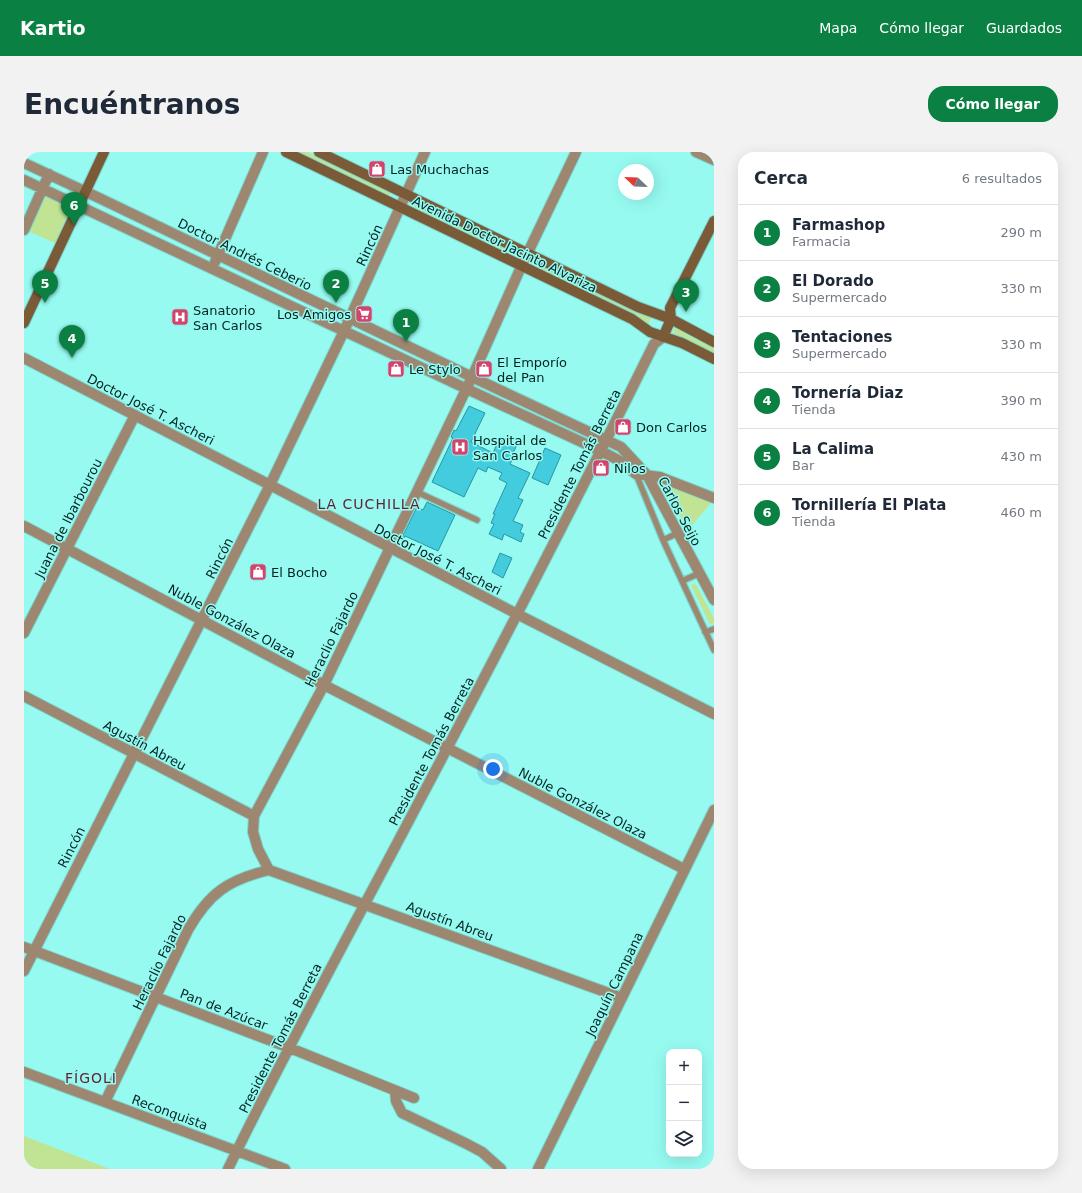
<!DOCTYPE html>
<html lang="es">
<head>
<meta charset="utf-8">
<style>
	:root { --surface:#fff; --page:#f2f2f3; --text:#1f2937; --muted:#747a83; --line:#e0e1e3; --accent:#0b8043 }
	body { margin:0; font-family:"DejaVu Sans",sans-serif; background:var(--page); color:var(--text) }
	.controls { position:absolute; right:12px; bottom:12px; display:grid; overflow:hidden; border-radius:8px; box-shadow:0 4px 16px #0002 }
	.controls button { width:36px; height:36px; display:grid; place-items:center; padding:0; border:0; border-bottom:1px solid var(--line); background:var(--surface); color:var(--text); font:20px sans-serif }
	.compass { position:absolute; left:594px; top:12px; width:36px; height:36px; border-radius:50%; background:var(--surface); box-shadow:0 4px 16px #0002; rotate:293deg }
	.you { position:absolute; left:469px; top:617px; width:14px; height:14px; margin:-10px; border:3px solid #fff; border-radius:50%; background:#1a73e8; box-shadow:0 0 0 6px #1a73e833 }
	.badge { display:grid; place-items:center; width:26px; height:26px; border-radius:50%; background:var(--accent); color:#fff; font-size:13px; font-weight:700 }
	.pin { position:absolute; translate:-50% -33px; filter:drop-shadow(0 1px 2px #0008) }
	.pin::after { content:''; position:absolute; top:21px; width:14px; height:12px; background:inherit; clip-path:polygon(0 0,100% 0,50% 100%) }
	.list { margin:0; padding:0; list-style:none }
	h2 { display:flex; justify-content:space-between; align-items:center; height:52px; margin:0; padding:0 16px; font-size:17px }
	h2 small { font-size:13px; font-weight:400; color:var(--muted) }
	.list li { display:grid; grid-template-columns:26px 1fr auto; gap:12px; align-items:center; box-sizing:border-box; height:56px; padding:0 16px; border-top:1px solid var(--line) }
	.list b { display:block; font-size:15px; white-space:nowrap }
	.list p { margin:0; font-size:13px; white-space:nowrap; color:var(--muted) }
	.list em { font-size:13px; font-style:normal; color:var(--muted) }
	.icon { flex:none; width:22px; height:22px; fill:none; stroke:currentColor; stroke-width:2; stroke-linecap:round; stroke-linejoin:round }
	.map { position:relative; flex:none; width:690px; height:1017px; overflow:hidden; border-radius:16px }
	header { display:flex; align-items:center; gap:24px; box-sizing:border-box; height:56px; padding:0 20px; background:var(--accent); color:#fff }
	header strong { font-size:19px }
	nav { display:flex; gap:22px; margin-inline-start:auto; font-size:14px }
	.intro { display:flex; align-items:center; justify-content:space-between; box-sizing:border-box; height:96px; padding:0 24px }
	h1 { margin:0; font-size:28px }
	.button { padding:10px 18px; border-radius:16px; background:var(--accent); color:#fff; font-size:14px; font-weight:700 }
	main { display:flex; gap:24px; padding:0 24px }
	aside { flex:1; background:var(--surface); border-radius:16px; box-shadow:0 4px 16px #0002 }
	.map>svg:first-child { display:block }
</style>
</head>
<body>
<header>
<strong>Kartio</strong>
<nav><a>Mapa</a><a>Cómo llegar</a><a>Guardados</a></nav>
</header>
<div class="intro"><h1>Encuéntranos</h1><a class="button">Cómo llegar</a></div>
<main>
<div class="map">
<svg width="690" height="1017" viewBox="0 0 690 1017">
	<rect width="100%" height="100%" fill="#96faf1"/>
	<!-- green -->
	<path fill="#c1e494" d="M275,0H284L366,40V42L365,44Z
		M20,43L43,53L45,61L31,91L4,79Z
		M393,53L490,100V102L488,103L391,57V54Z
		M514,111L627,166L624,173L610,162L512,115V113Z
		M651,174L665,184L690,196V201L649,181Z
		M638,331L689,349L663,379Z
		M671,431L690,466V471L686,473L667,433Z
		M0,984L86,1017H0Z"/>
	<!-- building -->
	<path fill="#42ccde" stroke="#2996a4" d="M445,254L461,261L447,290L469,301L476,285L493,293L486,307L488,308L486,312L506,321L494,346L499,348L489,369L499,373L496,380L500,382L497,390L480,382L478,388L465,382L470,372L467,371L471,362H469L483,331L475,327L478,321L464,315L462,320L454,316L440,345L408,330L429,286L427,285L430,278L432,279Z
		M521,296L537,303L524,333L508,326Z
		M403,350L431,363L414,399L381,384L380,386L378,385L393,355L399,358Z
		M476,401L488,406L479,426L468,420Z"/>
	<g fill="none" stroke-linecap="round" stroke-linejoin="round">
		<defs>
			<path id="lane" d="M612,322L639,388L690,498
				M393,340L453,368
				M639,388L654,381
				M658,429L676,421
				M681,480L690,477"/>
			<path id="street" d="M672,0L690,8
				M0,11L73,45L448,225L597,295L623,323L690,448
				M0,28L443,237L577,299L596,309L612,322L636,325L690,346
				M0,78L25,22
				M191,110L239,0
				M0,206L246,333L493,462L690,562
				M0,374L300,533L660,717
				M0,481L111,263
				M0,544L230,664
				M245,718L234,697L229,680L230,664L300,533L448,225L497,115L552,0
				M245,718L598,846
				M0,795L266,896L390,946
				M0,819L246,333L320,179L401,0
				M0,920L261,1017
				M371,939L372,949L378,961L441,991L458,1000L477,1017
				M81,950L164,778C185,741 204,728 245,718
				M204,1017C262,897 327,779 389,661C471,506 552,350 630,192L639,185
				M514,1017L690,658"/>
			<path id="secondary" d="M262,0L608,167L626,180L658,191L690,207
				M295,0L614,155L647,167L690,190
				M0,171L80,0
				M639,185L647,167L646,156L690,69"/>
		</defs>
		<!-- lane casing -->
		<use href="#lane" stroke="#7cd3cc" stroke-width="8"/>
		<!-- street casing -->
		<use href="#street" stroke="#7cd3cc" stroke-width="12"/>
		<!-- secondary casing -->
		<use href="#secondary" stroke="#7cd3cc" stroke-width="12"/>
		<!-- lane -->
		<use href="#lane" stroke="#9e8770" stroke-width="5.5"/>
		<!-- street -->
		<use href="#street" stroke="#9e8770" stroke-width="10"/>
		<!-- secondary -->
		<use href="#secondary" stroke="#7a5a37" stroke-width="10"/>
	</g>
	<!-- icons -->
	<defs>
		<symbol id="shop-square" viewBox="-11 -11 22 22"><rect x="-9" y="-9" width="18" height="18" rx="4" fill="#d3446c" stroke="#96faf1"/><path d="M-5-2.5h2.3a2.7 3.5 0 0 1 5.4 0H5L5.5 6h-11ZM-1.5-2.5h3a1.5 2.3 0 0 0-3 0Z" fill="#fff"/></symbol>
		<symbol id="supermarket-square" viewBox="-11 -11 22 22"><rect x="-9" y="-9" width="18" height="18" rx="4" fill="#d3446c" stroke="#96faf1"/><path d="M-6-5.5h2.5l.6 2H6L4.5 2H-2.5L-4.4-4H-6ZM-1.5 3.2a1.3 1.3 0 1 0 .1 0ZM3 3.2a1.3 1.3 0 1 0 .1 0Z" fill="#fff"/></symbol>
		<symbol id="hospital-square" viewBox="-11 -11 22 22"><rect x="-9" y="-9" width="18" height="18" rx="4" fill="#d3446c" stroke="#96faf1"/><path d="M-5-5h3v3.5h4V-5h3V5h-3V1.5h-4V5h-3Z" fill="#fff"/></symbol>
	</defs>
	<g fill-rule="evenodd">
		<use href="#shop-square" x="343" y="7" width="20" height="20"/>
		<use href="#supermarket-square" x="330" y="152" width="20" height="20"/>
		<use href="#hospital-square" x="146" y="155" width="20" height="20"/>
		<use href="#shop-square" x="362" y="207" width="20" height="20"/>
		<use href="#shop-square" x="450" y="207" width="20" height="20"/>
		<use href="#shop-square" x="589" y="265" width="20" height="20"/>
		<use href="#hospital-square" x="426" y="285" width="20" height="20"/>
		<use href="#shop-square" x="567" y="306" width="20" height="20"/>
		<use href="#shop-square" x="224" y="410" width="20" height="20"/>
	</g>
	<g text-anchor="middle" stroke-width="3" stroke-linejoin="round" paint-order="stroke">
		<!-- poi labels -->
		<g font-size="13" fill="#032422" stroke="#96faf1" text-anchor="start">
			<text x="366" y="22">Las Muchachas</text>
			<text x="169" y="163">Sanatorio<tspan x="169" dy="15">San Carlos</tspan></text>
			<text x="327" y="167" text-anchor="end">Los Amigos</text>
			<text x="473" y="215">El Emporío<tspan x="473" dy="15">del Pan</tspan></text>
			<text x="385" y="222">Le Stylo</text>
			<text x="612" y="280">Don Carlos</text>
			<text x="449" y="293">Hospital de<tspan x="449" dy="15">San Carlos</tspan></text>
			<text x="590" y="321">Nilos</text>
			<text x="247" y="425">El Bocho</text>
		</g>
		<!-- street labels -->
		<g font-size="13" fill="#032422" stroke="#96faf1">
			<text transform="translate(481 92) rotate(26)" y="5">Avenida Doctor Jacinto Alvariza</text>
			<text transform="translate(345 93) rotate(-65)" y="5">Rincón</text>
			<text transform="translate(221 102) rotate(26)" y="5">Doctor Andrés Ceberio</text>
			<text transform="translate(127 257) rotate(27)" y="5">Doctor José T. Ascheri</text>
			<text transform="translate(555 312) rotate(-63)" y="5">Presidente Tomás Berreta</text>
			<text transform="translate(656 359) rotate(62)" y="5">Carlos Seijo</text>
			<text transform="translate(44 366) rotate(-63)" y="5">Juana de Ibarbourou</text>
			<text transform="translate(195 406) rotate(-63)" y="5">Rincón</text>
			<text transform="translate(414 407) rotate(27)" y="5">Doctor José T. Ascheri</text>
			<text transform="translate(208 469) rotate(28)" y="5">Nuble González Olaza</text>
			<text transform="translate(307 487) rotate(-64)" y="5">Heraclio Fajardo</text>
			<text transform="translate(121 593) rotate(28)" y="5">Agustín Abreu</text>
			<text transform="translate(407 599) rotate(-62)" y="5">Presidente Tomás Berreta</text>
			<text transform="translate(559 651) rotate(27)" y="5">Nuble González Olaza</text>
			<text transform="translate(47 695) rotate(-63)" y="5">Rincón</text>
			<text transform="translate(426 769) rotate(20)" y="5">Agustín Abreu</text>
			<text transform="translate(135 810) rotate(-64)" y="5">Heraclio Fajardo</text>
			<text transform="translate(590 832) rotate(-64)" y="5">Joaquín Campana</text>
			<text transform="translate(200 857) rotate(21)" y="5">Pan de Azúcar</text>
			<text transform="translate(256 886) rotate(-63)" y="5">Presidente Tomás Berreta</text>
			<text transform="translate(146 960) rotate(20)" y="5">Reconquista</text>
		</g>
		<!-- neighbourhood labels -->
		<g font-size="14" letter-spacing="1" fill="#652133" stroke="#96faf1">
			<text x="345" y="357">LA CUCHILLA</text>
			<text x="67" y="931">FÍGOLI</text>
		</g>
	</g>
</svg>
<div class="controls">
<button>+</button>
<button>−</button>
<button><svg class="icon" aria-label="layers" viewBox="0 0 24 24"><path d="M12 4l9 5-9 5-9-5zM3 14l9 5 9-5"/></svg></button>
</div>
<svg class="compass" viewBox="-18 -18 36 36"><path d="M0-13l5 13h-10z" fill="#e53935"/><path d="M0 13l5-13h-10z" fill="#747a83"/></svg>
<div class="you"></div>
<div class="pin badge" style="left:382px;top:190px">1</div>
<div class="pin badge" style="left:312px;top:151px">2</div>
<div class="pin badge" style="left:662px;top:160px">3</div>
<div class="pin badge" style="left:48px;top:206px">4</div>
<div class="pin badge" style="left:21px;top:151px">5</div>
<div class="pin badge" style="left:50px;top:73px">6</div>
</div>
<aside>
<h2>Cerca<small>6 resultados</small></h2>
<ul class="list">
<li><span class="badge">1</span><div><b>Farmashop</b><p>Farmacia</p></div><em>290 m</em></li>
<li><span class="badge">2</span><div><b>El Dorado</b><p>Supermercado</p></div><em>330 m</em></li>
<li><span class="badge">3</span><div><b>Tentaciones</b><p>Supermercado</p></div><em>330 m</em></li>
<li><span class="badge">4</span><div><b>Tornería Diaz</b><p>Tienda</p></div><em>390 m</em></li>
<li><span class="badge">5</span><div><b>La Calima</b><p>Bar</p></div><em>430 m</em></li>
<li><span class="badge">6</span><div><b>Tornillería El Plata</b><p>Tienda</p></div><em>460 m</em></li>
</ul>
</aside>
</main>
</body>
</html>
